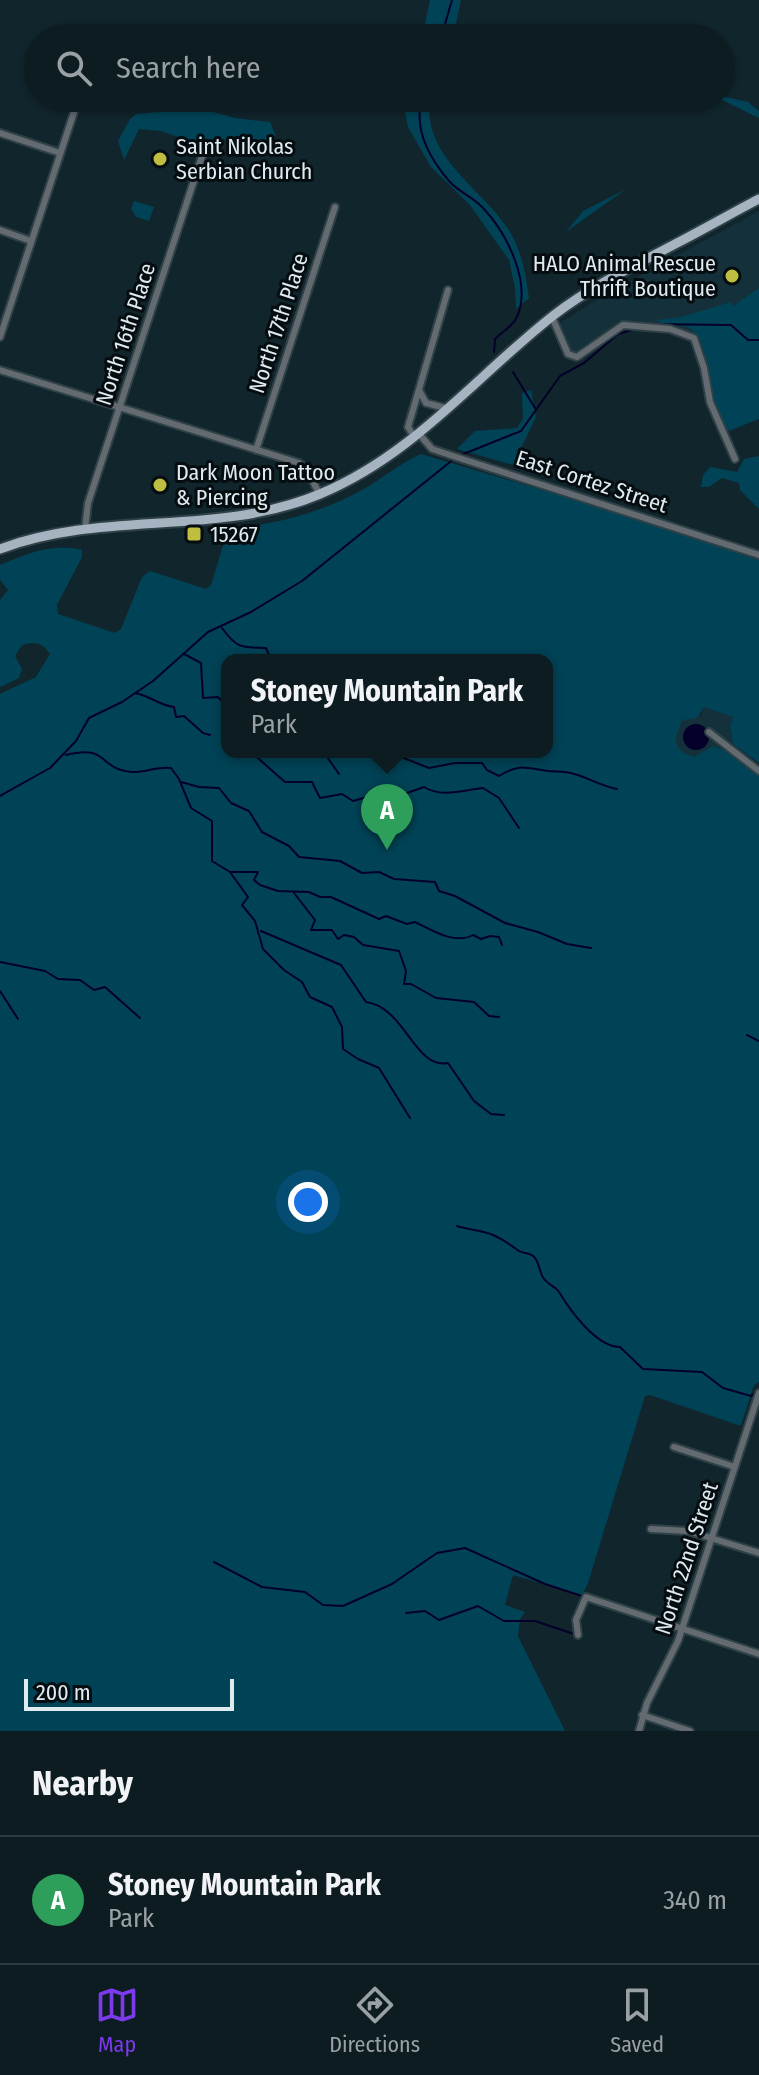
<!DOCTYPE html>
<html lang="en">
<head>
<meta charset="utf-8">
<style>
	:root { --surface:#0d1c21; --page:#16252a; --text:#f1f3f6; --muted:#9aa1a5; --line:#2d3a3f; --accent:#7c3aed }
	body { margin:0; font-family:"Fira Sans Condensed",sans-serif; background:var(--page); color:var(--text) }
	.scale { position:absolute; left:24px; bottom:20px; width:210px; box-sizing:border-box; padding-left:8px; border:4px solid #dfebf0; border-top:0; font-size:22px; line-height:28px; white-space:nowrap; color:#dfebf0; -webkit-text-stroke:6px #050d10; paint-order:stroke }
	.you { position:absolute; left:308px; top:1202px; width:28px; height:28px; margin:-20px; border:6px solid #fff; border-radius:50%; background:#1a73e8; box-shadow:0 0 0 12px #1a73e833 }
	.badge { display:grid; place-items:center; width:52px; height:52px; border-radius:50%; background:var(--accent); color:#fff; font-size:26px; font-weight:700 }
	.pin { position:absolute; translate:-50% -66px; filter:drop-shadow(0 2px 4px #0008) }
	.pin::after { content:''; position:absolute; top:42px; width:28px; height:24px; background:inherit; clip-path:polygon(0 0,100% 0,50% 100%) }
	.popup { position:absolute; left:221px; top:654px; width:332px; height:104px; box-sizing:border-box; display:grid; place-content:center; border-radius:16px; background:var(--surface); filter:drop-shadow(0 2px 6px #0005); font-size:26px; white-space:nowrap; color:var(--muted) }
	.popup b { font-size:30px; color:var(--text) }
	.popup::after { content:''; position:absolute; left:50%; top:100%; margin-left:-16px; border:16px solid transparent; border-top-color:var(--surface) }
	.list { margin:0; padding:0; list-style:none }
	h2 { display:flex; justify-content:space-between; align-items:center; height:104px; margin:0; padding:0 32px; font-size:34px }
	h2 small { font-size:26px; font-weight:400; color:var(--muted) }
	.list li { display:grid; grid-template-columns:52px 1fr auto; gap:24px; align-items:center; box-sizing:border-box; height:128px; padding:0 32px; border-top:2px solid var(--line) }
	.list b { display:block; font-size:30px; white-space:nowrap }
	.list p { margin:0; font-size:26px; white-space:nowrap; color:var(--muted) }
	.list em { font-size:26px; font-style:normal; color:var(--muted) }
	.icon { flex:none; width:44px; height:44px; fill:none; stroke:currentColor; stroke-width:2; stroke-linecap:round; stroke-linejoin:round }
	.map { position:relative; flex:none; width:759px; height:1731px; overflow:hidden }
	.search { position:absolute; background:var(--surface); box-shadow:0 2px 6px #0004; left:24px; right:24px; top:24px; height:88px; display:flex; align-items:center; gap:20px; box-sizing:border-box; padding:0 28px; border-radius:44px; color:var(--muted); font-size:30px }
	.sheet { height:232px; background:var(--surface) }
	nav { display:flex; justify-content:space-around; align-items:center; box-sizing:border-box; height:112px; border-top:2px solid var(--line); background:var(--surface); font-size:22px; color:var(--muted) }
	nav a { display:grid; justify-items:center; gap:4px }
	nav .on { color:var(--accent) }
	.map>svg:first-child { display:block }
</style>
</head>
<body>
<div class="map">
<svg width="759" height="1731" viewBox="0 0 759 1731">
	<rect width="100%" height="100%" fill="#11252c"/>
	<!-- built -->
	<path fill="#14303a" d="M759,211V296L701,328L695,335L671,326L624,322L578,356L569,352L557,325L606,294Z
		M670,704L701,715L704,707L733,717L730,727L733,744L726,752L689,772L658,745Z"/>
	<!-- green -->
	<path fill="#004357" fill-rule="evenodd" d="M430,0H461L453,38H422Z
		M721,96L748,102L759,111V118L718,98Z
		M402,98H430C422,153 474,183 503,222C521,245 525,270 529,298L516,309L515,288L509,260L470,205L431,167L408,127Z
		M199,108L235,118L270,122L276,136L258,146L237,139L211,140L198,144L161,131L139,129L124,160L118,141L130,119L136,114Z
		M626,189L566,232L583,211Z
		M134,201L154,207L149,221L136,217L131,209Z
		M759,288V419L729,431C699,409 717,354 692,330C681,321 666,328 656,320L681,317L731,302L733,306Z
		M531,390L536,417L513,465L457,449L475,431L517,428L523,419L522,393Z
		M421,454L606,509L759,560V763L733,744L730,727L733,717L704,707L697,718L682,720C674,739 671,750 694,757L713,746L727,751L759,774V1382L754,1385L741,1425H738L650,1395L645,1396L588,1583L582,1595L513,1575L505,1605L525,1612L520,1619L518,1636L565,1731H0V694L36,677L50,654C42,642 35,642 22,645L15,656L22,669L19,678L0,687V600L8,590L0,580V565C26,554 54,542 82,550V557L57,605L58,614L115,633L121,629L142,577L150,571L206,589L211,585L225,539L222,538L223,530C271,525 319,514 362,490C382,479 400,463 421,454ZM227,660H547V752H227Z
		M759,456V509L740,490L739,483L722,478L709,487H701L703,475L710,467L737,472L744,459Z"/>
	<!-- water -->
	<path fill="#04002a" d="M683 737a13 13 0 1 1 26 0a13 13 0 1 1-26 0Z"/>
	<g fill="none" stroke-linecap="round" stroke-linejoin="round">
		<!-- stream -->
		<path stroke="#04002a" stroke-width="2" d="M441,38L452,0
			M422,98C413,129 430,159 450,182C460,193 475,198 484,209C507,234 532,283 517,317C513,326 502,332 495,339L494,352
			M646,324L731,325L748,340H759
			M513,372L535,408
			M461,455L521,431L560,376L584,363L618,334L632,330
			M222,628C238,650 242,647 266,648L271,660
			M184,654L201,663L203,698L218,697L227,706
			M276,660L281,656L293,660
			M135,693C151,696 158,705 174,707L176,717L184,716L203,733L210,735
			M251,752L285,782H312L320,798L342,794L353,801L374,795L393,798L424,787C441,798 464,790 483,788L499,798L519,828
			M303,752L325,754L339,774
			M381,752L396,755L429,768L455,763H482L487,770L499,776C520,763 526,768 548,771C557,772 566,771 574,774C589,778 601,786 617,789
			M66,755C110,744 97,769 132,772C144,773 157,766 171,768L179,779L191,808L212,821V861L230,872L248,897L242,905L255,921L263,949L284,970L302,982L310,997L332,1007L342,1027L343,1049L358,1059L379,1068L410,1118
			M181,782L199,787L219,788L231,803L249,811L262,832L289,846L299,857L340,861L362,873L379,872L394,879L435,882L439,891L455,896L505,923L538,932L567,944L591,948
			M0,796L50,768L76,741L89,718L122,702L153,681L208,632L251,612L302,581L455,458
			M230,872H258L254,880L260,885L278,891L309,892L320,897H331L379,919L386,916L407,924L415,922C431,930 455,945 473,935L481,939L490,936L499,937L502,945
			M294,893L315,920L311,930H332L338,939L344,935L354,937L363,945L399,951L406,971L404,984H411L436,998L474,1002L489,1016L499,1017
			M261,931L341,965L366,1002C405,1007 415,1070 448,1063L474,1101L491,1114L504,1115
			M0,962L45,971L58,979L80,980L94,990L105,987L140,1018
			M0,991L18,1019
			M747,1035L759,1041
			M457,1226C469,1230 481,1230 493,1235C503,1239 510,1245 519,1251C524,1254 531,1252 535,1258C540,1264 539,1274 545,1280C549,1285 556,1287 559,1292C570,1310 596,1347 620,1347L643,1369L702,1372L723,1388L751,1396L759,1390
			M214,1562L262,1587L305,1592L323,1605L343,1606L392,1584L437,1553L465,1548L545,1584L585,1597
			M406,1613L425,1611L439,1620L478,1606L504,1621H535L577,1635"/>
		<defs>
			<path id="minor" d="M0,133L60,153
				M0,230L31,241
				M552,317L568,354L577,357L623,325L670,329L694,338L704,368L710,402L735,459
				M0,337L77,103
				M0,370L299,463L307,470L320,495
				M420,392L426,403L449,409
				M420,435L432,449L456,457L759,555
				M415,438L408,427L448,290
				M256,450L335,207
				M85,529L88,503L204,150
				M709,732L759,771
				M674,1447L735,1467
				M651,1529L688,1531L759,1553
				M578,1635L576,1620L586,1597L759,1654
				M642,1715L690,1731
				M639,1731L647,1703L678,1641L759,1393"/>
			<path id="primary" d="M0,549C103,510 219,537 320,494C414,455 476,376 554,315C592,286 637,264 679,242C706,228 732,213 759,199"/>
		</defs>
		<!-- minor casing -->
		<use href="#minor" stroke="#2e4147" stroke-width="10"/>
		<!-- primary casing -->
		<use href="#primary" stroke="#2e4147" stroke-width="13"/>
		<!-- minor -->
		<use href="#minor" stroke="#636a70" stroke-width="6"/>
		<!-- primary -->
		<use href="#primary" stroke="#a6b3c0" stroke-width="9"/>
	</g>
	<!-- markers -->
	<g fill="#c0be40" stroke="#050d10" stroke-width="3">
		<circle cx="160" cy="159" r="8"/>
		<circle cx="732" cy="276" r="8"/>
		<circle cx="160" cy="485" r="8"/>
		<rect x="186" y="526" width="16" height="16" rx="4"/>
	</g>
	<g text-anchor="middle" stroke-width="6" stroke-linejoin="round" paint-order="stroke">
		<!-- poi labels -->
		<g font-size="22" fill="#dfebf0" stroke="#050d10" text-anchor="start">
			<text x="176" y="154">Saint Nikolas<tspan x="176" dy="25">Serbian Church</tspan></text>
			<text x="716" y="271" text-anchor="end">HALO Animal Rescue<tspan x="716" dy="25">Thrift Boutique</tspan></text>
			<text x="176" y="480">Dark Moon Tattoo<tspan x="176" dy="25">&amp; Piercing</tspan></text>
			<text x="210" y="542">15267</text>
		</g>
		<!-- street labels -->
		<g font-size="22" fill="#dfebf0" stroke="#050d10">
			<text transform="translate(278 323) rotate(-72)" y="8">North 17th Place</text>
			<text transform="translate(125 334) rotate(-72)" y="8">North 16th Place</text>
			<text transform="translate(592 481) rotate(18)" y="8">East Cortez Street</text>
			<text transform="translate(686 1558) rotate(-72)" y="8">North 22nd Street</text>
		</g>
	</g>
</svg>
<div class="scale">200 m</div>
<div class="you"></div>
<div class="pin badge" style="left:387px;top:850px;background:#2e9e5b">A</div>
<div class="popup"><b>Stoney Mountain Park</b>Park</div>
<div class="search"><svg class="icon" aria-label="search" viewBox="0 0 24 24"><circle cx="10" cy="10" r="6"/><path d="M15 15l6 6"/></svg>Search here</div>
</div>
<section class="sheet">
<h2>Nearby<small></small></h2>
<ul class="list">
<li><span class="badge" style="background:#2e9e5b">A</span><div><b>Stoney Mountain Park</b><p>Park</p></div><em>340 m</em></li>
</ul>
</section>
<nav>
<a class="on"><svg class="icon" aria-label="map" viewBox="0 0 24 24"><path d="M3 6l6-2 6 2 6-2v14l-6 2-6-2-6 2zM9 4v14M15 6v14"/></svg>Map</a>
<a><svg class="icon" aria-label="directions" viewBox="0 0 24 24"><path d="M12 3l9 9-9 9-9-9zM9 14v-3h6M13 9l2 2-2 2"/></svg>Directions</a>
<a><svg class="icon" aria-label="saved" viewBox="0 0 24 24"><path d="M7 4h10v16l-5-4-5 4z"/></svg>Saved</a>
</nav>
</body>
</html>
